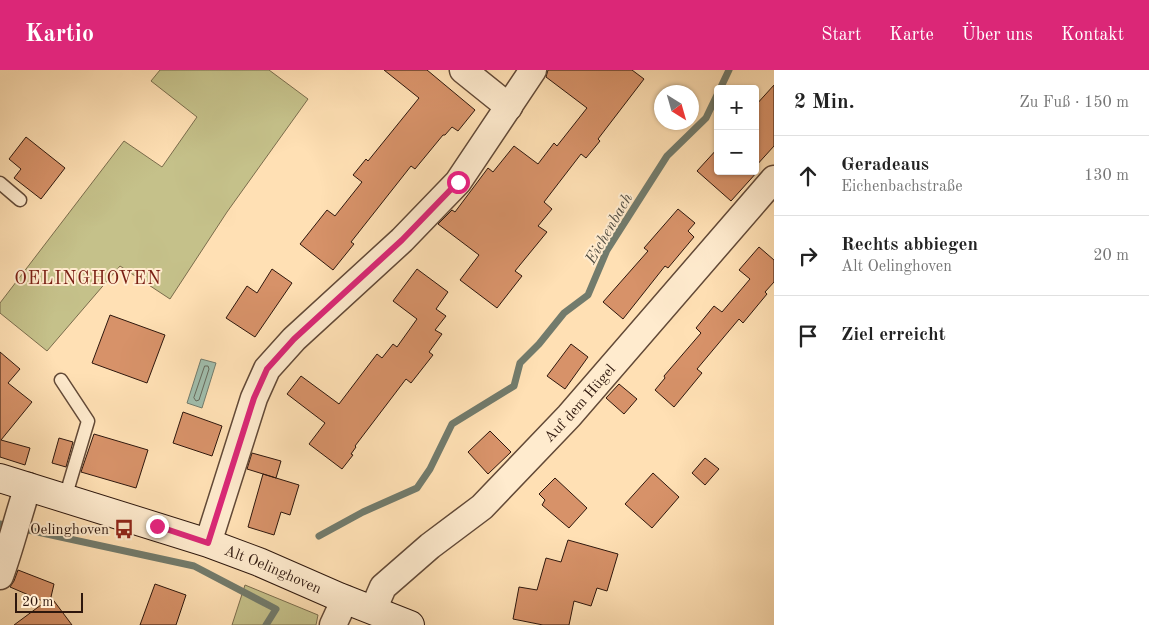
<!DOCTYPE html>
<html lang="de">
<head>
<meta charset="utf-8">
<style>
	:root { --surface:#fff; --page:#f6f6f6; --text:#222; --muted:#767676; --line:#e0e0e0; --accent:#db2777 }
	body { margin:0; font-family:"Old Standard TT",serif; background:var(--page); color:var(--text) }
	.controls { position:absolute; right:15px; top:15px; display:grid; overflow:hidden; border-radius:5px; box-shadow:0 1px 4px #0004 }
	.controls button { width:45px; height:45px; display:grid; place-items:center; padding:0; border:0; border-bottom:1px solid var(--line); background:var(--surface); color:var(--text); font:25px sans-serif }
	.compass { position:absolute; left:654px; top:15px; width:45px; height:45px; border-radius:50%; background:var(--surface); box-shadow:0 1px 4px #0004; rotate:143deg }
	.scale { position:absolute; left:15px; bottom:12px; width:68px; box-sizing:border-box; padding-left:5px; border:2px solid #2e170d; border-top:0; font-size:14px; line-height:18px; white-space:nowrap; color:#2e170d; -webkit-text-stroke:4px #ffebce; paint-order:stroke }
	.stop { position:absolute; width:15px; height:15px; margin:-11px; border:4px solid #db2777; border-radius:50%; background:#fff }
	.stop.end { background:#db2777; border-color:#fff; box-shadow:0 1px 5px #0008 }
	.list { margin:0; padding:0; list-style:none }
	h2 { display:flex; justify-content:space-between; align-items:center; height:65px; margin:0; padding:0 20px; font-size:21px }
	h2 small { font-size:16px; font-weight:400; color:var(--muted) }
	.list li { display:grid; grid-template-columns:32px 1fr auto; gap:15px; align-items:center; box-sizing:border-box; height:80px; padding:0 20px; border-top:1px solid var(--line) }
	.list b { display:block; font-size:19px; white-space:nowrap }
	.list p { margin:0; font-size:16px; white-space:nowrap; color:var(--muted) }
	.list em { font-size:16px; font-style:normal; color:var(--muted) }
	.icon { flex:none; width:28px; height:28px; fill:none; stroke:currentColor; stroke-width:2; stroke-linecap:round; stroke-linejoin:round }
	.map { position:relative; flex:none; width:774px; height:555px; overflow:hidden }
	header { display:flex; align-items:center; gap:30px; box-sizing:border-box; height:70px; padding:0 25px; background:var(--accent); color:#fff }
	header strong { font-size:24px }
	nav { display:flex; gap:28px; margin-inline-start:auto; font-size:18px }
	main { display:flex }
	aside { flex:1; background:var(--surface) }
	.map>svg:first-child { display:block }
</style>
</head>
<body>
<header>
<strong>Kartio</strong>
<nav><a>Start</a><a>Karte</a><a>Über uns</a><a>Kontakt</a></nav>
</header>
<main>
<div class="map">
<svg width="774" height="555" viewBox="0 0 774 555">
	<rect width="100%" height="100%" fill="#ffe0b4"/>
	<filter id="stains"><feTurbulence type="fractalNoise" baseFrequency=".004" numOctaves="4"/><feColorMatrix values="0 0 0 0 .2 0 0 0 0 .09 0 0 0 0 .02 0 0 0 .5 -.17"/></filter>
	<radialGradient id="worn" r=".72"><stop offset=".6" stop-color="#630" stop-opacity="0"/><stop offset="1" stop-color="#630" stop-opacity=".3"/></radialGradient>
	<!-- green -->
	<path fill="#c5c18a" stroke="#7a6c4c" d="M160,0H269L308,29L227,142L170,229L120,196L47,281L0,243V233L124,71L162,97L197,47L151,11Z
		M245,515L318,545L316,555H232Z"/>
	<!-- water -->
	<path fill="#a0bdac" stroke="#727b6c" d="M201,289L216,293L202,338L187,333Z"/>
	<g fill="none" stroke-linecap="round" stroke-linejoin="round">
		<!-- shore -->
		<path stroke="#676a5c" stroke-width="1" d="M205,296H208L209,299L199,330L196,331L194,328Z"/>
		<!-- stream -->
		<path stroke="#727b6c" stroke-width="7" d="M720,19L729,0
			M0,454L194,496L276,539L266,555
			M319,466L363,442L417,418L430,399L452,354L514,316L520,293L539,274L564,243L588,225L607,180L667,86L706,48L718,23"/>
	</g>
	<!-- building -->
	<path fill="#d79269" stroke="#2e170d" d="M384,0H427L475,40L458,61L452,57L445,65H443L415,99L411,96L351,172L354,174L333,200L300,174L327,140L335,146L362,112L353,105L366,89L368,91L419,28Z
		M548,0H632L644,9L598,69L600,71L586,88L581,84L544,132L552,139L538,156L547,162L515,201L522,206L497,238L460,210L479,185L438,154L452,140L455,142L488,98L493,102L514,76L538,94L554,73L557,76L587,38L546,7Z
		M774,15V76L755,97V36Z
		M26,67L65,98L41,129L14,108L21,99L9,89Z
		M718,78V101H758L731,131L697,101Z
		M678,139L695,153L688,161L694,167L668,198L665,196L623,249L603,232L648,181L644,178Z
		M759,177L774,190V212L765,222L767,224L743,253L739,249L697,299L702,303L674,337L655,320L665,308L664,306L701,263L696,258L714,236L722,242L750,209L739,200Z
		M272,199L292,213L255,267L226,248L247,216L257,223Z
		M417,199L448,222L436,239L446,246L435,260L442,264L429,282L433,285L411,313L406,309L355,376L356,377L351,384L353,385L342,399L309,374L325,353L287,324L301,306L339,334L377,284L382,288L393,274L397,277L417,249L393,231Z
		M110,245L165,265L147,313L92,293Z
		M571,274L588,287L565,319L547,306Z
		M0,282L20,299L8,313L32,332L1,370L30,378L25,395L0,387Z
		M619,314L637,329L624,344L606,328Z
		M183,342L222,356L212,386L173,373Z
		M490,361L511,382L488,404L468,382Z
		M94,364L148,380L136,418L81,402Z
		M59,368L73,372L66,397L52,393Z
		M252,383L281,391L276,408L247,399Z
		M705,388L719,399L705,415L692,403Z
		M653,403L679,427L652,458L625,434Z
		M263,404L299,415L290,445L281,442L274,465L248,457Z
		M555,408L587,438L569,458L542,435L545,430L539,424Z
		M568,470L618,484L607,521L597,518L591,536L574,531L569,555H543L513,549L519,517L537,520L546,488L561,492Z
		M18,500L54,514L51,527L72,555H14L45,532L10,517L14,511Z
		M155,514L186,525L176,555H140Z"/>
	<g fill="none" stroke-linecap="round" stroke-linejoin="round">
		<defs>
			<path id="lane" d="M0,113L20,130
				M61,310L88,351L65,428"/>
			<g id="street">
				<path d="M463,0L509,37"/>
				<path d="M208,473L254,328L267,299L294,269L402,170L458,112L533,0"/>
				<path d="M0,506C11,476 18,446 28,416"/>
				<path id="s1" d="M373,540L383,517L430,476L482,437L569,346L774,109"/>
				<path d="M333,555L345,529"/>
			</g>
			<g id="secondary">
				<path id="s2" d="M0,408L208,473L259,492L339,527L410,555"/>
			</g>
		</defs>
		<!-- lane casing -->
		<use href="#lane" stroke="#624937" stroke-width="15"/>
		<!-- street casing -->
		<use href="#street" stroke="#624937" stroke-width="29"/>
		<!-- secondary casing -->
		<use href="#secondary" stroke="#2e170d" stroke-width="30"/>
		<!-- lane -->
		<use href="#lane" stroke="#ffebce" stroke-width="12"/>
		<!-- street -->
		<use href="#street" stroke="#ffebce" stroke-width="26"/>
		<!-- secondary -->
		<use href="#secondary" stroke="#ffebce" stroke-width="28"/>
	</g>
	<g fill="none" stroke-linecap="round" stroke-linejoin="round">
		<!-- route -->
		<path stroke="#db2777" stroke-width="6" d="M157,456L208,473L254,328L267,299L294,269L402,170L458,112"/>
	</g>
	<!-- icons -->
	<defs>
		<symbol id="bus-bare" viewBox="-9 -9 18 18"><path d="M-5-6H5V4H4V6H2V4H-2V6H-4V4H-5ZM-3.5-4V0h7V-4ZM-3.5 1.2v1.5H-2V1.2ZM2 1.2v1.5H3.5V1.2Z" fill="#8f2418" stroke="#ffebce" stroke-width="2.5" paint-order="stroke"/></symbol>
	</defs>
	<g fill-rule="evenodd">
		<use href="#bus-bare" x="110" y="445" width="28" height="28"/>
	</g>
	<g text-anchor="middle" stroke-width="4" stroke-linejoin="round" paint-order="stroke">
		<!-- street labels -->
		<g font-size="15" fill="#2e170d" stroke="#ffebce">
			<text dy="5" stroke="none"><textPath href="#s1" startOffset="295">Auf dem Hügel</textPath></text>
			<text dy="5" stroke="none"><textPath href="#s2" startOffset="288">Alt Oelinghoven</textPath></text>
		</g>
		<!-- poi labels -->
		<g font-size="15" fill="#2e170d" stroke="#ffebce" text-anchor="end">
			<text x="109" y="464">Oelinghoven</text>
		</g>
		<!-- water labels -->
		<g font-size="16" font-style="italic" fill="#565145" stroke="#ffebce">
			<text transform="translate(608 158) rotate(-60)" y="6">Eichenbach</text>
		</g>
		<!-- quarter labels -->
		<g font-size="18" letter-spacing="1" fill="#7a1f14" stroke="#ffebce">
			<text x="88" y="214">OELINGHOVEN</text>
		</g>
	</g>
	<rect width="100%" height="100%" filter="url(#stains)"/>
	<rect width="100%" height="100%" fill="url(#worn)"/>
</svg>
<div class="controls">
<button>+</button>
<button>−</button>
</div>
<svg class="compass" viewBox="-18 -18 36 36"><path d="M0-13l5 13h-10z" fill="#e53935"/><path d="M0 13l5-13h-10z" fill="#767676"/></svg>
<div class="scale">20 m</div>
<div class="stop" style="left:458px;top:112px"></div>
<div class="stop end" style="left:157px;top:456px"></div>
</div>
<aside>
<h2>2 Min.<small>Zu Fuß · 150 m</small></h2>
<ul class="list">
<li><svg class="icon" aria-label="ahead" viewBox="0 0 24 24"><path d="M12 20V5M6 11l6-6 6 6"/></svg><div><b>Geradeaus</b><p>Eichenbachstraße</p></div><em>130 m</em></li>
<li><svg class="icon" aria-label="right" viewBox="0 0 24 24"><path d="M7 20v-9h11M14 6l5 5-5 5"/></svg><div><b>Rechts abbiegen</b><p>Alt Oelinghoven</p></div><em>20 m</em></li>
<li><svg class="icon" aria-label="arrive" viewBox="0 0 24 24"><path d="M6 21V4h12l-3 4 3 4H6"/></svg><div><b>Ziel erreicht</b></div></li>
</ul>
</aside>
</main>
</body>
</html>
